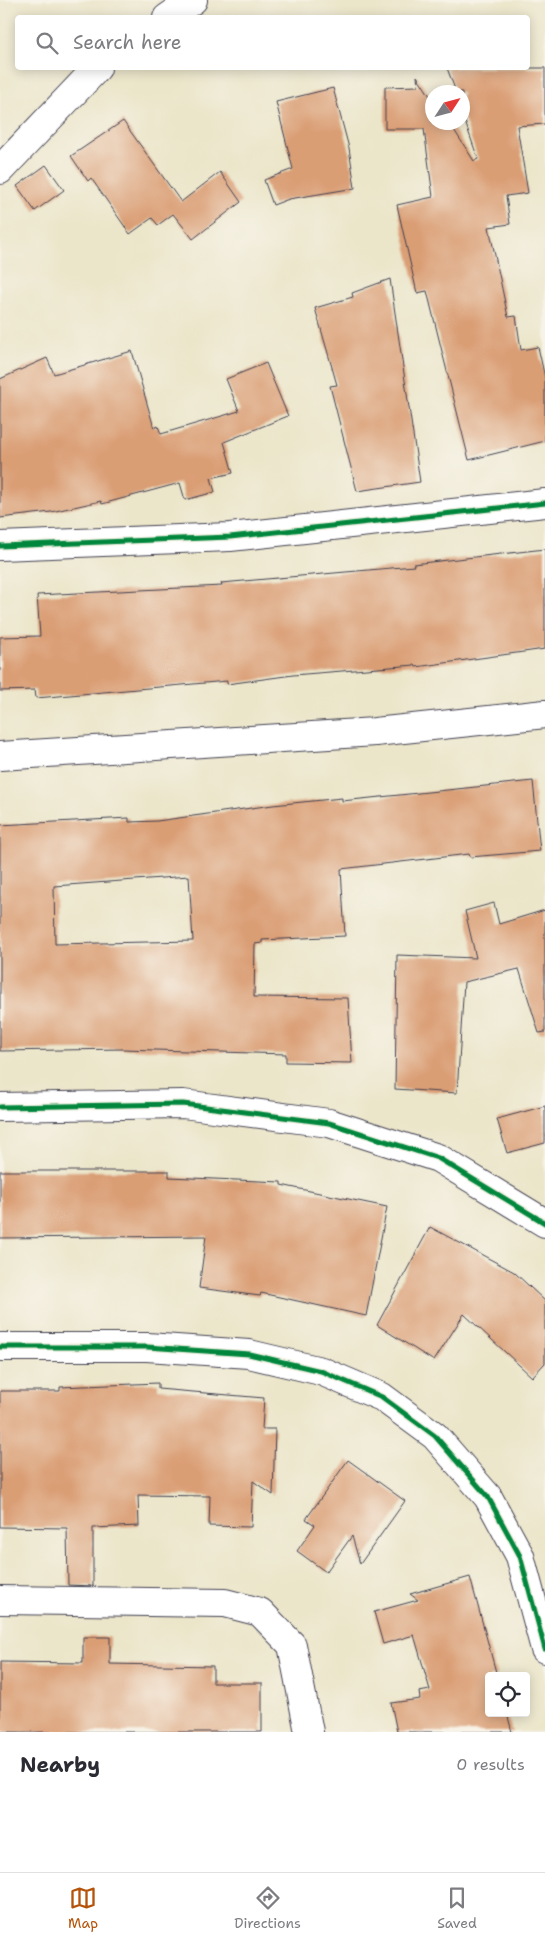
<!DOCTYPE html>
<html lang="en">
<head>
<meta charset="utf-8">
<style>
	:root { --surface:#fff; --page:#f2f2f3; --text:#2b2b33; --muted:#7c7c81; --line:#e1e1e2; --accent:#b45309 }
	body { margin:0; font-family:"Shantell Sans",sans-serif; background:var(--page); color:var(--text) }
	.controls { position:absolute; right:15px; bottom:15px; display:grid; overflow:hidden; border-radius:5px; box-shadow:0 2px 12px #0003 }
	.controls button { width:45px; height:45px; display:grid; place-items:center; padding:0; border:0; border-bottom:1px solid var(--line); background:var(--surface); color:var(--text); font:25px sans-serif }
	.compass { position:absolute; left:425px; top:85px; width:45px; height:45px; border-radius:50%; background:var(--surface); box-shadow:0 2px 12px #0003; rotate:54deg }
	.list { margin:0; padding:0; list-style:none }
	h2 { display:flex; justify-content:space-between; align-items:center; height:65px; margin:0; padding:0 20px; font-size:21px }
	h2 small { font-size:16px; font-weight:400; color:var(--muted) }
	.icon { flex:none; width:28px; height:28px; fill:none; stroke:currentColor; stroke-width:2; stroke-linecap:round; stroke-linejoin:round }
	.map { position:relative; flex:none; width:545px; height:1732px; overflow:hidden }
	.search { position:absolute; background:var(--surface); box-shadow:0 2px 12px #0003; left:15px; right:15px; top:15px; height:55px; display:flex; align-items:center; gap:12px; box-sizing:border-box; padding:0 18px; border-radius:5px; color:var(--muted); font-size:19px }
	.sheet { height:140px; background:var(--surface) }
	nav { display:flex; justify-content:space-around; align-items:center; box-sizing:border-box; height:70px; border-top:1px solid var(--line); background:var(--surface); font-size:14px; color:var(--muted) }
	nav a { display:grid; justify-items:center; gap:2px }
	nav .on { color:var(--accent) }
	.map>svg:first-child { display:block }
</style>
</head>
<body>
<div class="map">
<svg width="545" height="1732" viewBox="0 0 545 1732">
	<rect width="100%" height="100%" fill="#f7f3e8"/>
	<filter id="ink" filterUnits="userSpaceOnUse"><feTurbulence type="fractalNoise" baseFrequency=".02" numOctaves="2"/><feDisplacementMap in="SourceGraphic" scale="10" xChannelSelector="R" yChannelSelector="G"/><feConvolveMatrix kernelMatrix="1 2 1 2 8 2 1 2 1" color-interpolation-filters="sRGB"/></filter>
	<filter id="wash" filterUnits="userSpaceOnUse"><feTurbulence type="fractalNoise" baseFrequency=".0096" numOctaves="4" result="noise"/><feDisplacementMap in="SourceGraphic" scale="20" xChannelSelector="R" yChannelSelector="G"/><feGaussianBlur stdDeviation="1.12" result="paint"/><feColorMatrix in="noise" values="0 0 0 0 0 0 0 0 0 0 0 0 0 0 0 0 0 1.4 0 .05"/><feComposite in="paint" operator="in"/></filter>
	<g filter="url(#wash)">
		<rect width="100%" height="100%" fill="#ebe5c9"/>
		<g id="blocks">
			<!-- building -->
			<path fill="#da9e75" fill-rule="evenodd" d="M447,68H545V124L517,126L528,193L506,196L510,224L489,227L508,317L516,316L521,350L538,347L545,378V441L469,460L427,291L417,293L397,205L433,197L424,129H385V87L418,86L417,76L432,99V122H449L474,161L478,159L462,113V92H456Z
				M333,88L349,148L355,188L289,199L273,205L264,180L293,169L276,102Z
				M123,121L181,202L220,172L241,202L193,239L173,214L158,225L152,218L130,234L91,178L88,181L71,156Z
				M46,165L64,190L35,211L17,186Z
				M390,279L420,482L357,491L330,386L337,385L315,308L353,297L352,293Z
				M132,351L154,428L158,426L161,434L239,411L226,379L266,363L288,416L224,442L233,473L211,478L215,492L185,500L180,483L102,504L101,501L51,512L0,518V379L47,358L54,374Z
				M545,549V649L416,667L415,665L293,675L227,684V681L36,698L35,690L0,691V637L40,636L37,595L222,586L221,583L414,566L413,564Z
				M533,781L540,851L470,857L469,854L341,869L345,936L262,940V943L255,944L254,997L348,998L352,1063L286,1062V1054L122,1049L0,1051V825L129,818V822L157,821L273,805L342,798V801ZM189,876L193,941L55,944L54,886Z
				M494,903L499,924L545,910V1032L539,1033L519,969L464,982L457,1093L395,1089L397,955L476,958L465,911Z
				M545,1106V1143L507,1153L497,1119Z
				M0,1171H169V1177L281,1182V1185L387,1207L366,1316L261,1293L260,1296L199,1288L206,1236L0,1238Z
				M430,1227L514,1272L545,1301V1363L532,1377L464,1314L434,1361L377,1325Z
				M158,1383V1389L264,1398L262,1429H275L273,1495L253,1481L251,1527L209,1526L210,1496L138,1495L139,1526L93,1528V1586L68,1585L67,1528L0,1527V1391H60V1387Z
				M348,1460L405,1501L360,1564L352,1536L326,1572L297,1551L315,1525L306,1519Z
				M470,1577L497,1676H489V1713H507L512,1732H397L391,1703L420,1699L419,1692L430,1690L414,1635L383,1644L374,1612L418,1600L410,1594Z
				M83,1637H110V1664L213,1666V1683H262V1732H0V1662L83,1663Z"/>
		</g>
	</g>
	<g filter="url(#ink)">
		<use href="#blocks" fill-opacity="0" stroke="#403f50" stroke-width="1"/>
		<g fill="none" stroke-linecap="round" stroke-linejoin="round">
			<defs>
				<path id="minor" d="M167,18L193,0
					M0,170L97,68
					M0,546L230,537L545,503
					M0,756L375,732L545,714
					M0,1107L183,1104L329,1123L438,1158L545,1223
					M0,1347H147L249,1354L321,1371L382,1397L435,1436L488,1497L520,1556L545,1649
					M0,1600L225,1603L260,1612L292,1645L309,1732"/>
			</defs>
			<!-- minor casing -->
			<use href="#minor" stroke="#403f50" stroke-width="30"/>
			<!-- minor -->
			<use href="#minor" stroke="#fff" stroke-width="28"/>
			<defs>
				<path id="cycleway" d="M0,546L230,537L545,503
					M0,1107L183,1104L329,1123L438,1158L545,1223
					M0,1347H147L249,1354L321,1371L382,1397L435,1436L488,1497L520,1556L545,1649"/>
			</defs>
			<!-- cycleway casing -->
			<use href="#cycleway" stroke="#f7f3e8" stroke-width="8"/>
			<!-- cycleway -->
			<use href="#cycleway" stroke="#00873e" stroke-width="5"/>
		</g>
	</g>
</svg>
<div class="controls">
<button><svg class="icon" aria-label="locate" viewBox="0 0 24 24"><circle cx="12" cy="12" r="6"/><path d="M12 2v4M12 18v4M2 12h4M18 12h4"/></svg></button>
</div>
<svg class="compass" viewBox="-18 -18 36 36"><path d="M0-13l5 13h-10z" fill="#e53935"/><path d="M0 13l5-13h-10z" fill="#7c7c81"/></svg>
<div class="search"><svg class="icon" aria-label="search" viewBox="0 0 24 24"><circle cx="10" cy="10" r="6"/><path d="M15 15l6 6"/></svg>Search here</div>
</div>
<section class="sheet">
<h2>Nearby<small>0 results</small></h2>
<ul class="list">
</ul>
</section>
<nav>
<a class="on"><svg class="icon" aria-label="map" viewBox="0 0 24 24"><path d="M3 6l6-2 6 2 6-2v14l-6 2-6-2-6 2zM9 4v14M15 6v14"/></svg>Map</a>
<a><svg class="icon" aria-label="directions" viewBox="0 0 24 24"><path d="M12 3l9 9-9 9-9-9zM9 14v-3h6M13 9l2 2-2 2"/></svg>Directions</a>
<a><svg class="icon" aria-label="saved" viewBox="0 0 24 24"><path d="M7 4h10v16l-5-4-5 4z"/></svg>Saved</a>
</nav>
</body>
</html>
